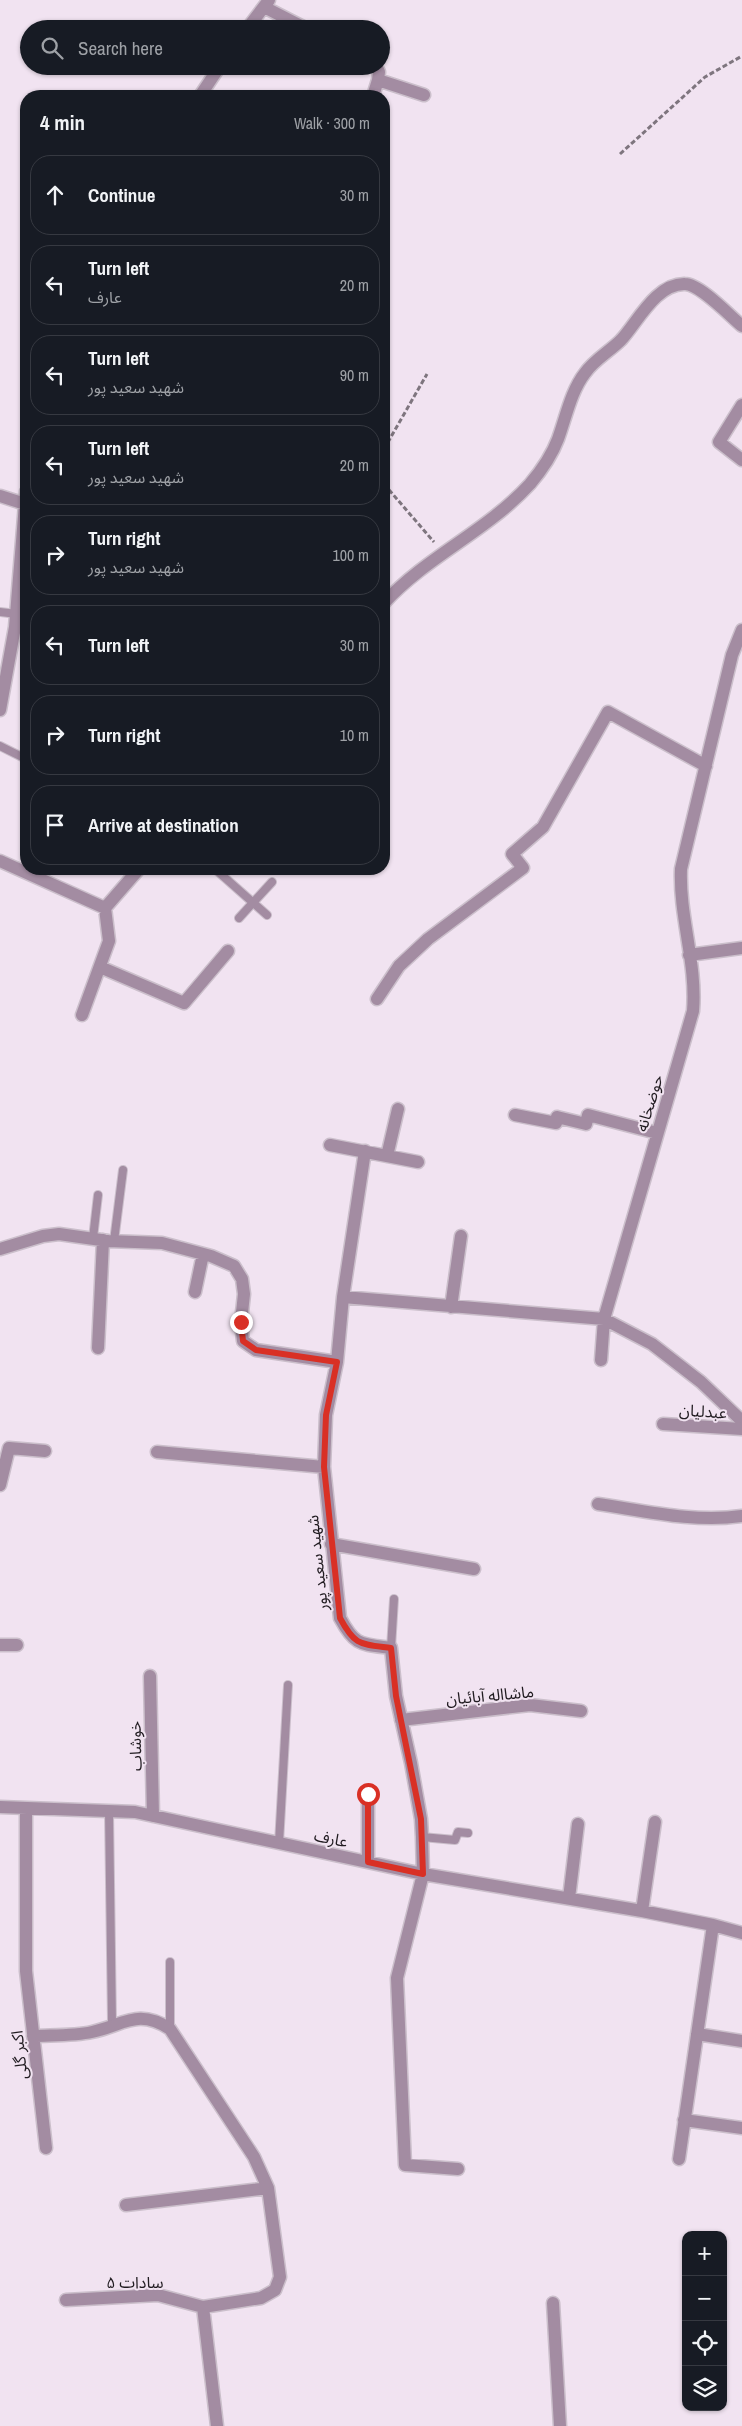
<!DOCTYPE html>
<html lang="en">
<head>
<meta charset="utf-8">
<style>
	:root { --surface:#171b24; --page:#242831; --text:#f1f3f6; --muted:#9ea1a6; --line:#363941 }
	body { margin:0; font-family:"Archivo Narrow","Noto Sans Arabic",sans-serif; background:var(--page); color:var(--text) }
	.controls { position:absolute; right:15px; bottom:15px; display:grid; overflow:hidden; border-radius:10px; box-shadow:0 1px 4px #0004 }
	.controls button { width:45px; height:45px; display:grid; place-items:center; padding:0; border:0; border-bottom:1px solid var(--line); background:var(--surface); color:var(--text); font:25px sans-serif }
	.stop { position:absolute; width:15px; height:15px; margin:-11px; border:4px solid #d93025; border-radius:50%; background:#fff }
	.stop.end { background:#d93025; border-color:#fff; box-shadow:0 1px 5px #0008 }
	.list { margin:0; padding:0; list-style:none }
	h2 { display:flex; justify-content:space-between; align-items:center; height:65px; margin:0; padding:0 20px; font-size:21px }
	h2 small { font-size:16px; font-weight:400; color:var(--muted) }
	.list li { display:grid; grid-template-columns:32px 1fr auto; gap:15px; align-items:center; box-sizing:border-box; height:80px; margin:0 10px 10px; padding:0 10px; border:1px solid var(--line); border-radius:20px }
	.list b { display:block; font-size:19px; white-space:nowrap }
	.list p { margin:0; font-size:16px; white-space:nowrap; color:var(--muted) }
	.list em { font-size:16px; font-style:normal; color:var(--muted) }
	.icon { flex:none; width:28px; height:28px; fill:none; stroke:currentColor; stroke-width:2; stroke-linecap:round; stroke-linejoin:round }
	.map { position:relative; flex:none; width:742px; height:2426px; overflow:hidden }
	.search { position:absolute; background:var(--surface); box-shadow:0 1px 4px #0004; left:20px; top:20px; width:370px; height:55px; display:flex; align-items:center; gap:12px; box-sizing:border-box; padding:0 18px; border-radius:28px; color:var(--muted); font-size:19px }
	.panel { position:absolute; background:var(--surface); box-shadow:0 1px 4px #0004; left:20px; top:90px; width:370px; height:785px; border-radius:20px }
	.map>svg:first-child { display:block }
</style>
</head>
<body>
<div class="map">
<svg width="742" height="2426" viewBox="0 0 742 2426">
	<rect width="100%" height="100%" fill="#f1e3f1"/>
	<g fill="none" stroke-linecap="round" stroke-linejoin="round">
		<defs>
			<path id="lane" d="M0,612L17,614
				M0,746L26,759
				M215,869L267,915
				M239,918L272,882
				M93,1238L98,1195
				M114,1241L123,1170
				M391,1648L394,1599
				M109,1811L112,2024
				M422,1837L455,1840L458,1832L468,1833
				M279,1843L288,1685
				M170,1962V2029"/>
			<path id="street" d="M264,7L307,29
				M247,29L269,0
				M376,66L379,72L378,80L424,95
				M200,96L220,66
				M373,96L378,80
				M742,405L719,442L742,460
				M0,496L25,504
				M384,603C427,556 486,532 530,484C541,471 552,455 558,439C566,417 571,391 585,373C594,360 610,351 621,340C637,323 656,283 685,284C700,284 730,316 742,326
				M0,710L15,627L26,492
				M0,861L105,908L139,869
				M689,955L742,948
				M100,967L184,1003L228,951
				M377,999L399,966L428,939L523,868L512,854L543,827L608,712L706,766
				M82,1015L109,941L105,908
				M515,1115L556,1123L557,1117L586,1124L588,1115L657,1133
				M330,1145L418,1162
				M387,1156L398,1109
				M0,1249L43,1236L59,1234L108,1241L162,1243L211,1256L234,1266L242,1279L244,1294L241,1322L243,1341L256,1350L337,1362L343,1297L604,1319L652,1344L701,1382L742,1421
				M195,1292L203,1254
				M343,1297L365,1151
				M451,1307L461,1236
				M98,1348L103,1240
				M601,1360L604,1319L693,1011C697,963 679,917 681,869L732,655L742,630
				M337,1362L326,1415L324,1467L340,1618C355,1646 360,1644 391,1648L396,1696L411,1763L421,1819L422,1837L423,1874L397,1978L405,2165L458,2169
				M663,1424L742,1429
				M157,1452L324,1467
				M0,1485L9,1448L45,1451
				M598,1504C645,1511 695,1523 742,1516
				M331,1544L474,1569
				M0,1645H17
				M150,1676L153,1816
				M401,1720L530,1705L581,1711
				M368,1794V1862
				M0,1807L135,1812L423,1874L642,1911L713,1925L742,1933
				M26,1808V1971L46,2148
				M569,1898L578,1824
				M642,1911L655,1822
				M697,2034L742,2041
				M33,2036C52,2035 74,2036 92,2032C124,2025 138,2008 170,2029L254,2157L268,2188L280,2277L275,2290L261,2298L203,2307L158,2295L66,2300
				M684,2120L742,2128
				M679,2159L713,1925
				M126,2205L268,2188
				M553,2303L560,2426
				M203,2307L217,2426"/>
		</defs>
		<!-- lane casing -->
		<use href="#lane" stroke="#cbbfcb" stroke-width="10"/>
		<!-- street casing -->
		<use href="#street" stroke="#cbbfcb" stroke-width="15"/>
		<!-- path -->
		<path stroke="#7e757e" stroke-width="3" stroke-dasharray="5 2.5" stroke-linecap="butt" d="M620,154L705,77L742,56
			M384,449L427,374
			M384,484L434,542"/>
		<!-- lane -->
		<use href="#lane" stroke="#a38ca2" stroke-width="8"/>
		<!-- street -->
		<use href="#street" stroke="#a38ca2" stroke-width="12"/>
	</g>
	<g fill="none" stroke-linecap="round" stroke-linejoin="round">
		<!-- route -->
		<path stroke="#d93025" stroke-width="6" d="M241,1322L243,1341L256,1350L337,1362L326,1415L324,1467L340,1618C355,1646 360,1644 391,1648L396,1696L421,1819L423,1874L368,1862V1794"/>
	</g>
	<g text-anchor="middle" stroke-width="4" stroke-linejoin="round" paint-order="stroke">
		<!-- street labels -->
		<g font-size="16" fill="#201b20" stroke="#f1e3f1">
			<text transform="translate(649 1103) rotate(-73)" y="6">حوضخانه</text>
			<text transform="translate(703 1411) rotate(4)" y="6">عبدلیان</text>
			<text transform="translate(317 1563) rotate(-96)" y="6">شهید سعید پور</text>
			<text transform="translate(490 1695) rotate(-5)" y="6">ماشااله آبائیان</text>
			<text transform="translate(135 1746) rotate(-91)" y="6">خوشاب</text>
			<text transform="translate(331 1838) rotate(12)" y="6">عارف</text>
			<text transform="translate(19 2055) rotate(-96)" y="6">اکبر گلی</text>
			<text x="135" y="2288">سادات ۵</text>
		</g>
	</g>
</svg>
<div class="controls">
<button>+</button>
<button>−</button>
<button><svg class="icon" aria-label="locate" viewBox="0 0 24 24"><circle cx="12" cy="12" r="6"/><path d="M12 2v4M12 18v4M2 12h4M18 12h4"/></svg></button>
<button><svg class="icon" aria-label="layers" viewBox="0 0 24 24"><path d="M12 4l9 5-9 5-9-5zM3 14l9 5 9-5"/></svg></button>
</div>
<div class="stop" style="left:368px;top:1794px"></div>
<div class="stop end" style="left:241px;top:1322px"></div>
<div class="search"><svg class="icon" aria-label="search" viewBox="0 0 24 24"><circle cx="10" cy="10" r="6"/><path d="M15 15l6 6"/></svg>Search here</div>
<section class="panel">
<h2>4 min<small>Walk · 300 m</small></h2>
<ul class="list">
<li><svg class="icon" aria-label="ahead" viewBox="0 0 24 24"><path d="M12 20V5M6 11l6-6 6 6"/></svg><div><b>Continue</b></div><em>30 m</em></li>
<li><svg class="icon" aria-label="left" viewBox="0 0 24 24"><path d="M17 20v-9H6M10 6l-5 5 5 5"/></svg><div><b>Turn left</b><p>عارف</p></div><em>20 m</em></li>
<li><svg class="icon" aria-label="left" viewBox="0 0 24 24"><path d="M17 20v-9H6M10 6l-5 5 5 5"/></svg><div><b>Turn left</b><p>شهید سعید پور</p></div><em>90 m</em></li>
<li><svg class="icon" aria-label="left" viewBox="0 0 24 24"><path d="M17 20v-9H6M10 6l-5 5 5 5"/></svg><div><b>Turn left</b><p>شهید سعید پور</p></div><em>20 m</em></li>
<li><svg class="icon" aria-label="right" viewBox="0 0 24 24"><path d="M7 20v-9h11M14 6l5 5-5 5"/></svg><div><b>Turn right</b><p>شهید سعید پور</p></div><em>100 m</em></li>
<li><svg class="icon" aria-label="left" viewBox="0 0 24 24"><path d="M17 20v-9H6M10 6l-5 5 5 5"/></svg><div><b>Turn left</b></div><em>30 m</em></li>
<li><svg class="icon" aria-label="right" viewBox="0 0 24 24"><path d="M7 20v-9h11M14 6l5 5-5 5"/></svg><div><b>Turn right</b></div><em>10 m</em></li>
<li><svg class="icon" aria-label="arrive" viewBox="0 0 24 24"><path d="M6 21V4h12l-3 4 3 4H6"/></svg><div><b>Arrive at destination</b></div></li>
</ul>
</section>
</div>
</body>
</html>
